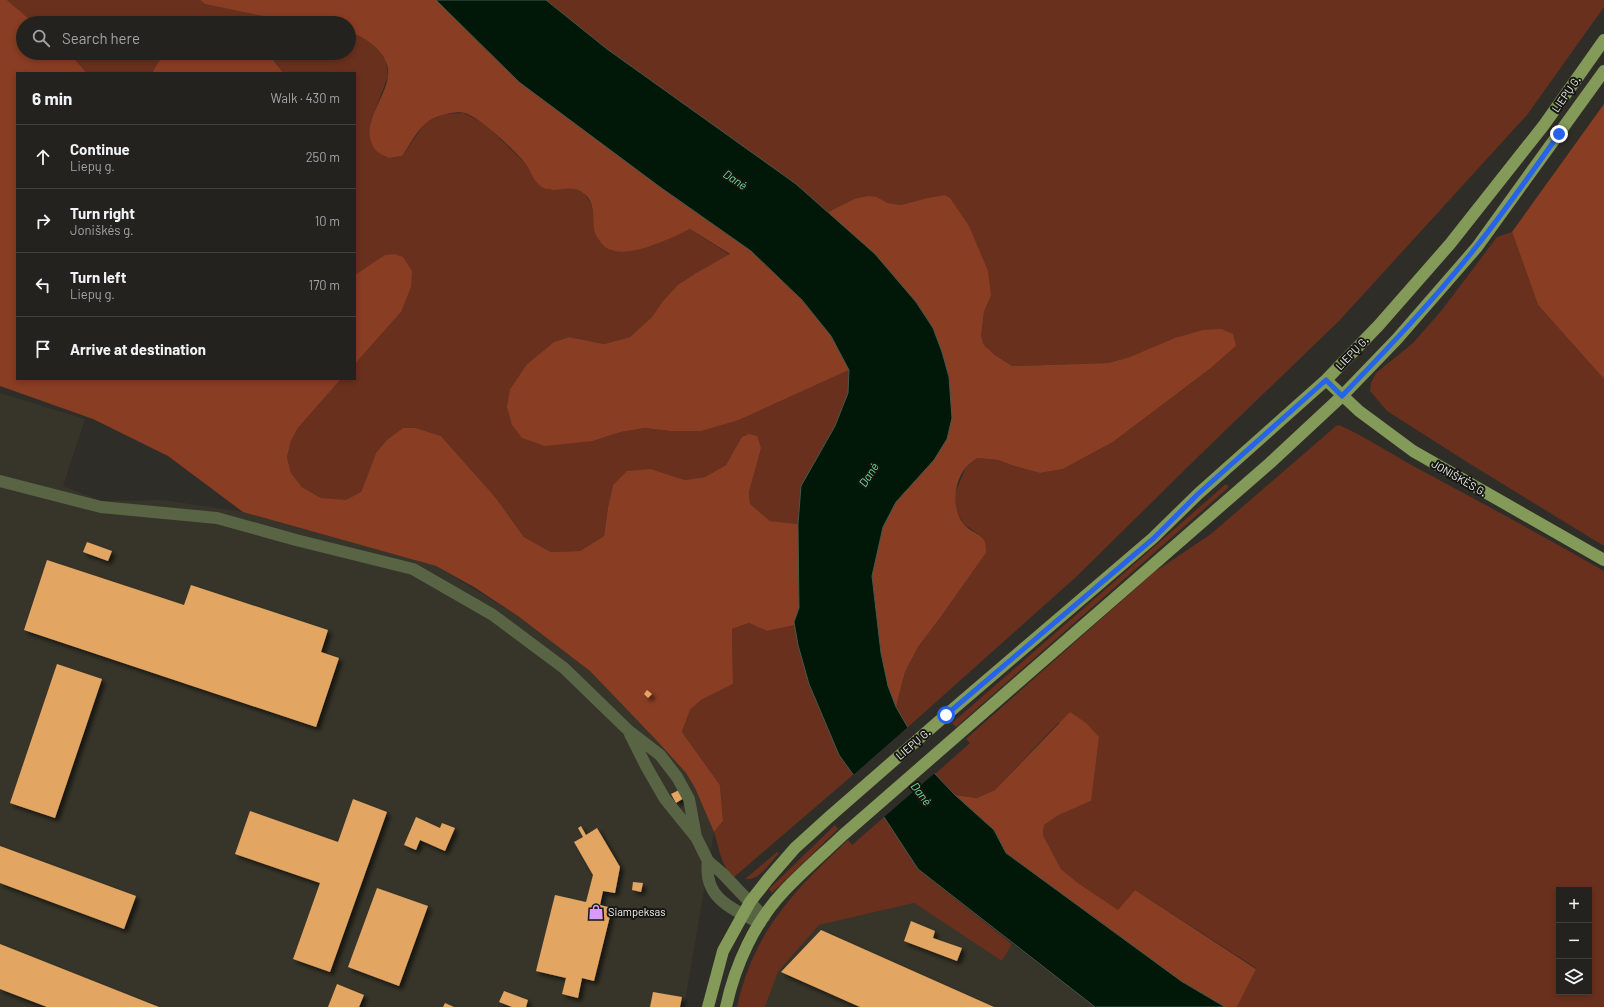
<!DOCTYPE html>
<html lang="en">
<head>
<meta charset="utf-8">
<style>
	:root { --surface:#23221e; --page:#2b2a27; --text:#f1f3f6; --muted:#a3a4a4; --line:#403f3c }
	body { margin:0; font-family:Barlow,sans-serif; background:var(--page); color:var(--text) }
	.controls { position:absolute; right:12px; bottom:12px; display:grid; overflow:hidden; border-radius:0px; box-shadow:0 2px 6px #0003 }
	.controls button { width:36px; height:36px; display:grid; place-items:center; padding:0; border:0; border-bottom:1px solid var(--line); background:var(--surface); color:var(--text); font:20px sans-serif }
	.stop { position:absolute; width:12px; height:12px; margin:-9px; border:3px solid #2563eb; border-radius:50%; background:#fff }
	.stop.end { background:#2563eb; border-color:#fff; box-shadow:0 1px 4px #0008 }
	.list { margin:0; padding:0; list-style:none }
	h2 { display:flex; justify-content:space-between; align-items:center; height:52px; margin:0; padding:0 16px; font-size:17px }
	h2 small { font-size:13px; font-weight:400; color:var(--muted) }
	.list li { display:grid; grid-template-columns:26px 1fr auto; gap:12px; align-items:center; box-sizing:border-box; height:64px; padding:0 16px; border-top:1px solid var(--line) }
	.list b { display:block; font-size:15px; white-space:nowrap }
	.list p { margin:0; font-size:13px; white-space:nowrap; color:var(--muted) }
	.list em { font-size:13px; font-style:normal; color:var(--muted) }
	.icon { flex:none; width:22px; height:22px; fill:none; stroke:currentColor; stroke-width:2; stroke-linecap:round; stroke-linejoin:round }
	.map { position:relative; flex:none; width:1604px; height:1007px; overflow:hidden }
	.search { position:absolute; background:var(--surface); box-shadow:0 2px 6px #0003; left:16px; top:16px; width:340px; height:44px; display:flex; align-items:center; gap:10px; box-sizing:border-box; padding:0 14px; border-radius:22px; color:var(--muted); font-size:15px }
	.panel { position:absolute; background:var(--surface); box-shadow:0 2px 6px #0003; left:16px; top:72px; width:340px; height:308px; border-radius:0px }
	.map>svg:first-child { display:block }
</style>
</head>
<body>
<div class="map">
<svg width="1604" height="1007" viewBox="0 0 1604 1007">
	<defs>
		<filter id="shadow"><feDropShadow dx="3.5" dy="3.5" stdDeviation="2" flood-color="#0009"/></filter>
	</defs>
	<rect width="100%" height="100%" fill="#2f2d28"/>
	<!-- built -->
	<path fill="#373529" d="M0,393L85,419L63,486L101,501L163,500L243,512L436,566L518,616L590,671L659,743L686,773L695,788L714,832L684,1007H0Z
		M914,903L1002,961L1012,944L1095,1007H765L778,972L819,925Z"/>
	<!-- green -->
	<path fill="#69301d" fill-rule="evenodd" d="M7,0H200L205,4L296,23H34Z
		M546,0H1604V7L1527,115L1339,321L1206,449L1076,577L907,728L896,707L905,672L918,647L940,618L986,553L982,537L964,524L956,511L955,493L966,467L977,458L998,460L1014,466L1040,473L1063,469L1113,442L1211,368L1236,346L1130,357L1108,363L1012,366L995,355L984,345L981,336L984,312L991,296L945,195L927,198L901,205L888,203L877,197L854,199L828,212L796,184L607,49Z
		M349,33L354,34L371,42L386,60L388,76L371,121L375,149L389,158L402,156L425,123L444,114L464,113L485,124L526,164L538,183L549,190L574,188L584,193L591,204L595,220L594,231L602,245L613,251L652,246L690,229L730,255L696,273L663,301L653,317L630,337L604,344L569,337L554,342L527,364L510,389L593,441L621,432L645,428L670,431L739,420L849,370L848,393L835,426L801,486L798,524L770,521L750,505L749,492L753,477L734,452L726,465L705,477L685,480L651,469L613,485L608,507L604,536L580,551L551,552L524,537L496,498L441,436L416,428L376,453L361,492L346,501L321,498L302,487L291,473L287,457L291,441L298,428L341,379H355V364L401,312L365,269L355,275V73H283L268,53H349Z
		M69,53H168L158,62L152,73H87Z
		M1512,232L1538,305L1604,379V546L1467,462L1387,411L1370,391L1371,383L1376,373L1413,343L1442,310L1497,237Z
		M1339,425C1366,437 1391,454 1417,468C1480,502 1542,535 1604,571V1007H1237L1256,968L1135,890L1118,911L1078,883L1061,869L1043,835L1044,825L1059,815L1091,801L1059,722L995,790L977,798L955,795L935,774L970,743L966,739L1153,573L1211,534L1336,426ZM1559,890H1589V992H1559Z
		M1226,484L1229,487L956,727L952,723Z
		M749,623L767,631L795,625L798,645L809,684L839,755L854,774L733,878C721,865 719,848 714,832L723,821L720,785L682,732L690,710L701,700L733,684L732,629Z
		M884,817L918,869L1012,944L1002,961L914,903L819,925L778,972L765,1007H737C754,931 793,892 848,840L852,845Z
		M835,825L838,829L772,893L769,889Z
		M777,852L779,853C770,863 759,881 745,879Z"/>
	<!-- forest -->
	<path fill="#893d23" d="M0,0H7L34,23H23V53H69L87,73H17V379H341L298,428L291,441L287,457L291,473L302,487L321,498L346,500L361,492L376,453L387,440L403,428H416L441,436L496,498L524,537L551,552L580,551L604,536L608,507L613,485L627,471L651,469L685,480L705,477L726,465L742,437L749,434L757,436L761,448L749,492L750,504L770,521L798,524L799,608L794,622L795,625L767,631L749,623L732,629L733,684L701,700L690,710L682,732L720,785L723,821L714,832L695,788L686,773L659,743L590,671L518,616L474,587L436,566L243,512L168,456L93,419L0,386Z
		M200,0H436L519,82L660,187L751,251L802,300L831,336L849,370L739,420L701,431H670L645,428L621,432L593,441L545,446L522,438L512,425L507,407L510,389L527,364L554,342L569,337L604,344L630,337L652,317L663,301L678,285L696,273L730,254L690,229C671,238 614,268 599,240C597,237 594,233 594,229C593,217 595,201 583,193C569,181 554,198 538,184C532,178 530,169 525,163C514,150 481,118 465,113C455,110 433,116 425,124C416,132 409,146 402,156L389,158C385,156 377,153 374,148C356,119 400,87 385,60C384,56 380,53 378,50C370,41 360,35 349,33V23H296L205,4Z
		M168,53H268L283,73H152L158,62Z
		M1604,104V379L1538,305L1512,232Z
		M945,195L950,198L969,226L988,271L991,296L984,312L981,336L984,345L995,355L1012,366L1108,363L1130,357L1175,338L1203,330L1221,329L1233,334L1236,346L1211,368L1113,442L1063,469L1040,473L1014,466L998,460L977,458C974,461 970,463 967,466C954,480 951,508 963,523C974,537 987,531 986,553L940,618L918,647L905,672L896,707L888,686L881,653L872,576L883,527L896,502L934,460L949,377L942,352L933,328L916,302L828,212L854,199L868,196L877,197L888,203L901,205L927,198Z
		M394,254L403,257L412,271L411,287L401,312L355,364V275L385,255Z
		M1070,712L1086,723L1099,737L1091,801L1059,815L1044,825L1043,835L1061,869L1078,883L1118,910L1135,890L1256,969L1237,1007H1225L1181,981L1006,853L994,830L955,795L977,798L995,790Z"/>
	<!-- water -->
	<path fill="#011708" stroke="#49584d" d="M436,0H546L607,49L796,184L875,254L916,302L933,328L942,352L949,377L952,418L947,439L934,460L896,502L883,527L872,576L881,653L888,686L896,707L935,774L955,795L994,830L1006,853L1181,981L1225,1007H1095L918,869L884,817L839,755L809,684L798,645L794,622L799,608L798,524L801,486L835,426L848,393L849,370L831,336L802,300L751,251L660,187L519,82Z"/>
	<!-- pier -->
	<path fill="#2f2d28" d="M909,726L936,772L883,818L852,776Z"/>
	<!-- building -->
	<path fill="#e2a562" filter="url(#shadow)" d="M87,542L112,551L108,561L83,552Z
		M47,560L184,605L191,585L328,630L321,652L339,658L316,727L24,630Z
		M57,664L102,679L55,818L10,803Z
		M647,690L652,694L648,698L644,694Z
		M679,790L684,798L676,803L671,794Z
		M353,799L387,812L330,972L293,959L320,883L235,854L250,811L338,842Z
		M416,817L440,828L442,823L455,828L445,851L420,840L416,850L404,845Z
		M581,826L586,835L597,828L620,867L615,893L603,891L600,905L612,908L594,981L582,978L578,998L562,994L566,978L536,971L555,895L586,902L593,875L574,842L583,837L578,828Z
		M0,846L136,896L124,929L0,883Z
		M633,882L643,883L641,892L632,890Z
		M377,888L428,906L399,986L348,967Z
		M911,921L935,931L933,938L962,948L957,961L904,941Z
		M821,930L994,1007H860L781,972Z
		M0,944L159,1007H47L0,989Z
		M337,984L364,995L359,1007H328Z
		M504,991L528,1000L526,1007H512L499,1002Z
		M653,992L682,997L680,1007H650Z
		M445,1003L454,1007H443Z"/>
	<g fill="none" stroke-linecap="round" stroke-linejoin="round">
		<!-- minor -->
		<path stroke="#596445" stroke-width="12" d="M0,481L101,507L217,518L296,540L413,569L493,615L564,668L629,731L660,755L677,777L689,799L696,837L708,861L722,873L764,917
			M630,734L646,766L665,799L695,836
			M708,861C703,898 732,909 760,923"/>
		<!-- major -->
		<path stroke="#839a58" stroke-width="12" d="M1326,380L1359,411L1413,451L1604,560
			M708,1007L723,951L750,902L768,879L795,848L828,818L946,715L1153,538L1198,494L1326,380L1379,325L1450,244L1544,125L1604,40
			M726,1007C735,965 755,921 785,890C803,871 824,853 843,835L1270,463L1342,396L1397,339L1477,247L1604,71"/>
	</g>
	<g fill="none" stroke-linecap="round" stroke-linejoin="round">
		<!-- route -->
		<path stroke="#2563eb" stroke-width="5" d="M946,715L1154,538L1198,494L1326,380L1342,396C1388,348 1434,300 1476,247C1505,211 1532,172 1559,134"/>
	</g>
	<!-- icons -->
	<defs>
		<symbol id="shop-bare" viewBox="-9 -9 18 18"><path d="M-5-2.5h2.3a2.7 3.5 0 0 1 5.4 0H5L5.5 6h-11ZM-1.5-2.5h3a1.5 2.3 0 0 0-3 0Z" fill="#d89bf8" stroke="#161613" stroke-width="2.5" paint-order="stroke"/></symbol>
	</defs>
	<g fill-rule="evenodd">
		<use href="#shop-bare" x="585" y="901" width="22" height="22"/>
	</g>
	<g text-anchor="middle" stroke-width="4" stroke-linejoin="round" paint-order="stroke">
		<!-- street labels -->
		<g font-size="11" fill="#f2f1ee" stroke="#161613">
			<text transform="translate(1566 94) rotate(-55)" y="4">LIEPŲ G.</text>
			<text transform="translate(1352 353) rotate(-46)" y="4">LIEPŲ G.</text>
			<text transform="translate(1459 478) rotate(30)" y="4">JONIŠKĖS G.</text>
			<text transform="translate(913 744) rotate(-41)" y="4">LIEPŲ G.</text>
		</g>
		<!-- poi labels -->
		<g font-size="11" fill="#f2f1ee" stroke="#161613" text-anchor="start">
			<text x="608" y="916">Siampeksas</text>
		</g>
		<!-- water labels -->
		<g font-size="12" font-style="italic" fill="#6eda94" stroke="#161613">
			<text transform="translate(735 180) rotate(34)" y="4">Danė</text>
			<text transform="translate(869 475) rotate(-58)" y="4">Danė</text>
			<text transform="translate(921 794) rotate(53)" y="4">Danė</text>
		</g>
	</g>
</svg>
<div class="controls">
<button>+</button>
<button>−</button>
<button><svg class="icon" aria-label="layers" viewBox="0 0 24 24"><path d="M12 4l9 5-9 5-9-5zM3 14l9 5 9-5"/></svg></button>
</div>
<div class="stop" style="left:946px;top:715px"></div>
<div class="stop end" style="left:1559px;top:134px"></div>
<div class="search"><svg class="icon" aria-label="search" viewBox="0 0 24 24"><circle cx="10" cy="10" r="6"/><path d="M15 15l6 6"/></svg>Search here</div>
<section class="panel">
<h2>6 min<small>Walk · 430 m</small></h2>
<ul class="list">
<li><svg class="icon" aria-label="ahead" viewBox="0 0 24 24"><path d="M12 20V5M6 11l6-6 6 6"/></svg><div><b>Continue</b><p>Liepų g.</p></div><em>250 m</em></li>
<li><svg class="icon" aria-label="right" viewBox="0 0 24 24"><path d="M7 20v-9h11M14 6l5 5-5 5"/></svg><div><b>Turn right</b><p>Joniškės g.</p></div><em>10 m</em></li>
<li><svg class="icon" aria-label="left" viewBox="0 0 24 24"><path d="M17 20v-9H6M10 6l-5 5 5 5"/></svg><div><b>Turn left</b><p>Liepų g.</p></div><em>170 m</em></li>
<li><svg class="icon" aria-label="arrive" viewBox="0 0 24 24"><path d="M6 21V4h12l-3 4 3 4H6"/></svg><div><b>Arrive at destination</b></div></li>
</ul>
</section>
</div>
</body>
</html>
